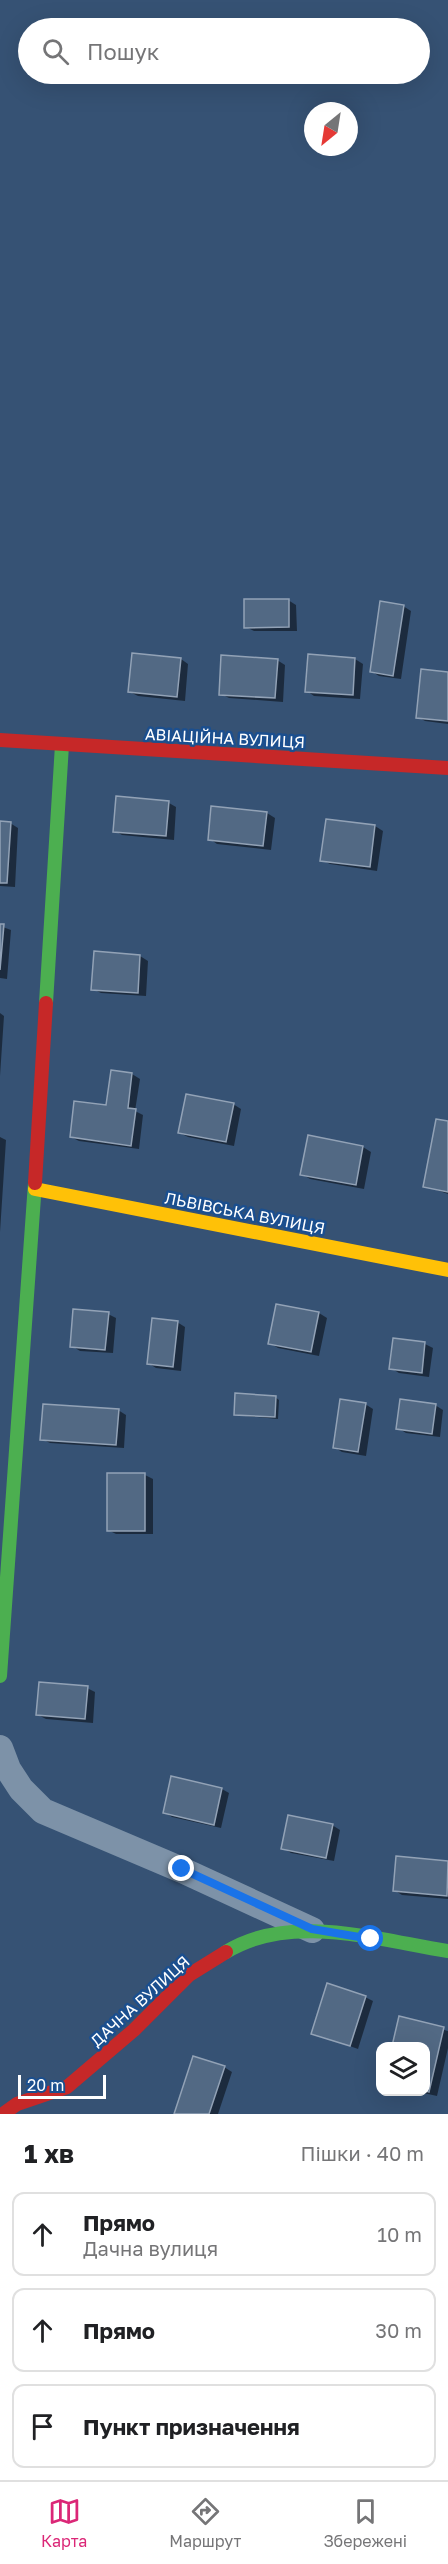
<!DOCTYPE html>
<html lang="uk">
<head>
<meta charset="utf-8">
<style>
	:root { --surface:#fff; --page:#f2f2f2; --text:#202124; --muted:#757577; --line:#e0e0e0; --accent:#db2777 }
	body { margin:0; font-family:"Golos Text",sans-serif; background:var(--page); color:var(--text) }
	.controls { position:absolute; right:18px; bottom:18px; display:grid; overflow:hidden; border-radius:12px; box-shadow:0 6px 24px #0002 }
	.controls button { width:54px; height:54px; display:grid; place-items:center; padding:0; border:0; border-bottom:2px solid var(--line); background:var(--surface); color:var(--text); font:30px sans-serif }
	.compass { position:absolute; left:304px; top:102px; width:54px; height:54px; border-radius:50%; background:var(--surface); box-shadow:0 6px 24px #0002; rotate:210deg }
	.scale { position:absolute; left:18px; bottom:15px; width:88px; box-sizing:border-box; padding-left:6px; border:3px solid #fff; border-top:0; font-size:16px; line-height:21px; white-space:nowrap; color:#fff; -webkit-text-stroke:4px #1b4f8f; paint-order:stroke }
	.stop { position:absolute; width:18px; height:18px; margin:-14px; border:4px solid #1a73e8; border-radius:50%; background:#fff }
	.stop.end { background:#1a73e8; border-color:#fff; box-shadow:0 2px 6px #0008 }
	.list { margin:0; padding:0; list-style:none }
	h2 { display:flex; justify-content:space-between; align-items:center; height:78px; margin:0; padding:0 24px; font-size:26px }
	h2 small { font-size:20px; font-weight:400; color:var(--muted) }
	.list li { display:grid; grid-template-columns:39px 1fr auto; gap:18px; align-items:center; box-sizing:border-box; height:84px; margin:0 12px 12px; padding:0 12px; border:2px solid var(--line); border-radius:12px }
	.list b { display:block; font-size:22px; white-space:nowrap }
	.list p { margin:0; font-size:20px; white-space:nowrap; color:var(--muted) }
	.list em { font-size:20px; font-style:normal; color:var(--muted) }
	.icon { flex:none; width:33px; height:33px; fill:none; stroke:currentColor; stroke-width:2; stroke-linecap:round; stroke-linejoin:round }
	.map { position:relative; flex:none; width:448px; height:2114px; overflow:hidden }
	.search { position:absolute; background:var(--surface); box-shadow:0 6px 24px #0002; left:18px; right:18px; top:18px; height:66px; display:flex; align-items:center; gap:15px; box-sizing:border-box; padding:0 21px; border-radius:33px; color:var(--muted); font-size:22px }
	.sheet { height:366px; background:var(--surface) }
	nav { display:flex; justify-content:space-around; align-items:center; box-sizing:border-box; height:84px; border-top:2px solid var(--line); background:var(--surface); font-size:16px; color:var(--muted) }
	nav a { display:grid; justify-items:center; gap:3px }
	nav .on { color:var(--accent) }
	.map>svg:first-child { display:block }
</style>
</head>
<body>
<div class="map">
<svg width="448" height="2114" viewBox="0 0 448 2114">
	<rect width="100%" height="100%" fill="#365274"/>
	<!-- shadow -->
	<path fill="#0007" d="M288,600L296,605L297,631H254L246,627Z
		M403,606L411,611L401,679L379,676L371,671Z
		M309,656L355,659L363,664L360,699L314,696L307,691Z
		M181,659L188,664L185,701L138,696L130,692Z
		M277,660L285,665L283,702L229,698L221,694Z
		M448,674V724L425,721L418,717Z
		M169,803L176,807L174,840L122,835L115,831Z
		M267,813L275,818L271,850L217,844L210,839Z
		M0,823H10L18,828L15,887L0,886Z
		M375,826L383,831L377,871L330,864L322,860Z
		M0,926L11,930L7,979L0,978Z
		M95,953L140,956L148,961L146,996L101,993L93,989Z
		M0,1013L4,1016L0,1076Z
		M112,1072L132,1074L140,1079L135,1111L143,1115L139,1149L79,1141L71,1137L107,1107Z
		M233,1104L241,1109L234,1146L188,1137L180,1133Z
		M448,1122V1194L425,1186Z
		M0,1137L6,1140L0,1232Z
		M309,1137L363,1147L371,1152L364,1189L310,1179L302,1174Z
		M277,1305L319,1313L327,1318L319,1356L278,1348L270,1343Z
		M108,1314L116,1318L113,1353L80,1351L72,1346Z
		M177,1322L185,1327L181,1371L156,1368L148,1363Z
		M425,1344L433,1348L429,1377L399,1373L391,1368Z
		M275,1397L279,1400L278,1419L236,1415Z
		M365,1404L373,1409L366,1456L342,1452L334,1447Z
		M435,1405L443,1410L440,1437L406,1433L398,1428Z
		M118,1410L126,1415L124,1448L50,1443L42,1439Z
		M145,1475L153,1479V1534H116L108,1530Z
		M87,1688L95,1692L93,1723L46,1719L38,1715Z
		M222,1789L229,1793L221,1828L172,1817L164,1812Z
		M332,1825L340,1830L334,1861L291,1853L283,1848Z
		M398,1858L448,1863V1899L402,1895L394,1890Z
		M365,1997L373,2001L358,2049L313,2033Z
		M400,2018L448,2031V2048L437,2096L419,2092H426V2046H393Z
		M224,2067L232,2072L218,2114H175Z"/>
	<!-- building -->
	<path fill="#526984" stroke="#92a2b6" stroke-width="1.5" d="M244,599H289V627L244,628Z
		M380,601L404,605L393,676L370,672Z
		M132,653L181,658L177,697L128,692Z
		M308,654L355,658L353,695L305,692Z
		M221,655L278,659L275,698L219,695Z
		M421,669L448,672V721L416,718Z
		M116,796L169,801L166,836L113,832Z
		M211,806L267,812L263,846L208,840Z
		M326,819L375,825L370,867L320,861Z
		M0,821L11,822L7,883H0Z
		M0,924H4L0,970Z
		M94,951L140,955L138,993L91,990Z
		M111,1070L132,1073L128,1108L136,1109L131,1146L70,1137L74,1101L106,1105Z
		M186,1094L234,1103L226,1142L178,1133Z
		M436,1119L448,1121V1192L423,1187Z
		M308,1135L363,1146L356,1185L300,1175Z
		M276,1304L319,1312L311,1352L268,1344Z
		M73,1309L109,1312L105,1350L70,1347Z
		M152,1318L178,1321L173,1367L147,1364Z
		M393,1338L425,1342L422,1373L389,1369Z
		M235,1393L276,1396L275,1417L234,1415Z
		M340,1399L366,1403L358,1452L333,1448Z
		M400,1399L436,1404L432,1434L396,1429Z
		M43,1404L119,1409L116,1445L40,1440Z
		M107,1473H145V1531H107Z
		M39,1682L88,1686L85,1719L36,1715Z
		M171,1776L222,1788L214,1825L163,1813Z
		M288,1815L333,1824L326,1858L281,1849Z
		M396,1856L448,1861L447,1896L393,1891Z
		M327,1983L366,1996L350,2046L311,2034Z
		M399,2016L444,2027L429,2092L426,2091V2046H392Z
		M193,2056L225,2066L209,2114H174Z"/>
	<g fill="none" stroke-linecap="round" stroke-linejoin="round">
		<!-- street -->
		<path stroke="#7d92a8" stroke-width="26" d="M0,1748L8,1769L21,1789L43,1811L182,1870L312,1930"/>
		<!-- fast -->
		<path stroke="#4caf50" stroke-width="14" d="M46,1003L62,745
			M0,1676L35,1183
			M226,1952C291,1912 377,1940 448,1951"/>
		<!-- slow -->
		<path stroke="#ffc107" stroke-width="14" d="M35,1189L448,1270"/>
		<!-- jam -->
		<path stroke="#c62828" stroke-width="14" d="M0,740L448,768
			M35,1183L46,1003
			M3,2114L17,2104L67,2087L134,2030L189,1975L226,1952"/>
	</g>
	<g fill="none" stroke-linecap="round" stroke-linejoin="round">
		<!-- route -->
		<path stroke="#1a73e8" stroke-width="8" d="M182,1869L312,1929L371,1939"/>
	</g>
	<g text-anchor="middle" stroke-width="5" stroke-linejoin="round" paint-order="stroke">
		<!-- street labels -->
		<g font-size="16" fill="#fff" stroke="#1b4f8f">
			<text transform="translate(225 738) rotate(3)" y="6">АВІАЦІЙНА ВУЛИЦЯ</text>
			<text transform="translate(245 1213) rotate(11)" y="6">ЛЬВІВСЬКА ВУЛИЦЯ</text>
			<text transform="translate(140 2001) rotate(-42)" y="6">ДАЧНА ВУЛИЦЯ</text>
		</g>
	</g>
</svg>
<div class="controls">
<button><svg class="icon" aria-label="layers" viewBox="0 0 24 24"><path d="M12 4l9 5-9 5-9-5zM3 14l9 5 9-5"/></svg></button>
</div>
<svg class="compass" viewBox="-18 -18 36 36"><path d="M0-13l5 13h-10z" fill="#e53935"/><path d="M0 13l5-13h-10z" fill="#757577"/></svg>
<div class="scale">20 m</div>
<div class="stop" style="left:371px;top:1939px"></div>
<div class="stop end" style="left:182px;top:1869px"></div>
<div class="search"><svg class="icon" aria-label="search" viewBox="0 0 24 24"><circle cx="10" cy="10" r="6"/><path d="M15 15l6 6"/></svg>Пошук</div>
</div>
<section class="sheet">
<h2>1 хв<small>Пішки · 40 m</small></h2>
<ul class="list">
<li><svg class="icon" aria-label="ahead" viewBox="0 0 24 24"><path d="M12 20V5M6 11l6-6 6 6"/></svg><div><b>Прямо</b><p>Дачна вулиця</p></div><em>10 m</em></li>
<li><svg class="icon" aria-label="ahead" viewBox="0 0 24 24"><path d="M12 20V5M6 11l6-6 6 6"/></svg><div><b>Прямо</b></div><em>30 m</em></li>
<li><svg class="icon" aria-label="arrive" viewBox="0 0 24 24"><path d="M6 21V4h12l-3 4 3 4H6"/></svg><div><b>Пункт призначення</b></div></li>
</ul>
</section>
<nav>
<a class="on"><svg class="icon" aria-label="map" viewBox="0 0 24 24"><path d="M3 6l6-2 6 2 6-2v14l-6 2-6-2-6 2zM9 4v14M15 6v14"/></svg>Карта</a>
<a><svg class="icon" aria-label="directions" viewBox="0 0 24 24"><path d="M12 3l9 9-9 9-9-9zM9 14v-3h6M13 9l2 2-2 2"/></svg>Маршрут</a>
<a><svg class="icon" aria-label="saved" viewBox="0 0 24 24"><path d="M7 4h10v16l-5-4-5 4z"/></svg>Збережені</a>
</nav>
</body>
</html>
